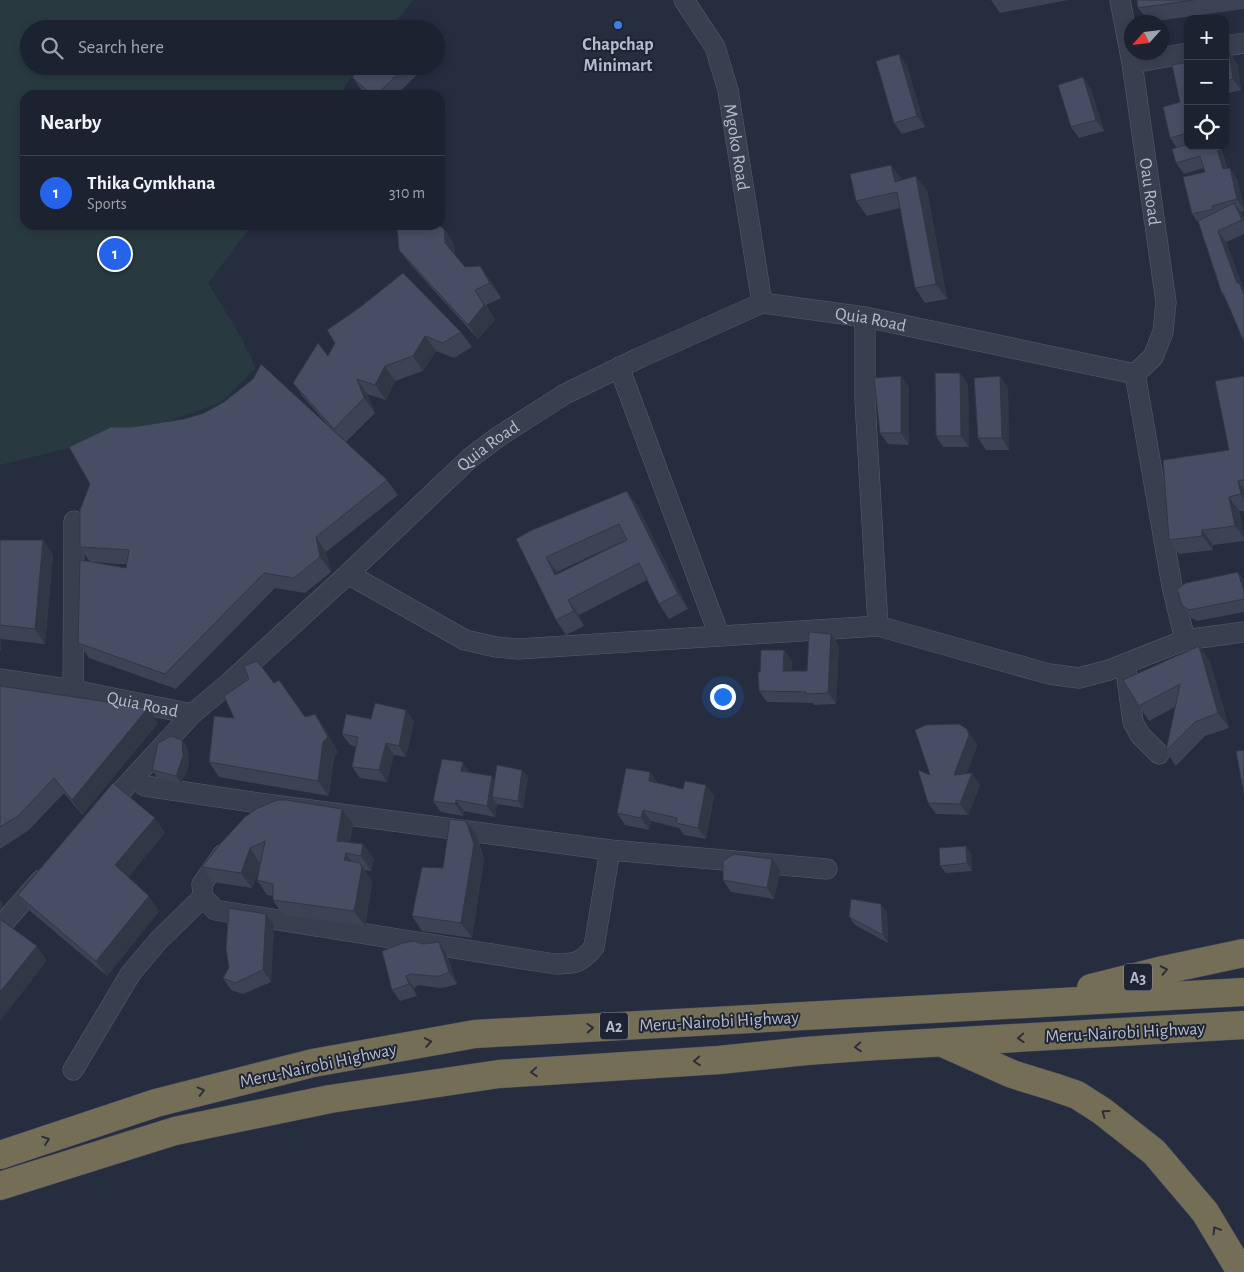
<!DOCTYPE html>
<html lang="en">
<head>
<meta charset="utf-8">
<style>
	:root { --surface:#1c222f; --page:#252a37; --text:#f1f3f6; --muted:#a0a4aa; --line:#3a3f4b; --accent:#2563eb }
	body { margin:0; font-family:"Alegreya Sans",sans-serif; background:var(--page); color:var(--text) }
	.controls { position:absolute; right:15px; top:15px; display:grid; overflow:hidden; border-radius:10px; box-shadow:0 2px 8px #0003 }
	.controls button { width:45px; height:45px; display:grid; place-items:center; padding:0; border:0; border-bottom:1px solid var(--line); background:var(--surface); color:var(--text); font:25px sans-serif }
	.compass { position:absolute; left:1124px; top:15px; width:45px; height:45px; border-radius:50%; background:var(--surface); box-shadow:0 2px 8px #0003; rotate:243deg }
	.you { position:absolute; left:722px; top:696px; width:18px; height:18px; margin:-12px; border:4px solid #fff; border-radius:50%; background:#1a73e8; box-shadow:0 0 0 8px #1a73e833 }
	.badge { display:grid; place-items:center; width:32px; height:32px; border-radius:50%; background:var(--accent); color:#fff; font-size:16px; font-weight:700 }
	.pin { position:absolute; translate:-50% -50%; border:2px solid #fff; box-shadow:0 1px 5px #0006 }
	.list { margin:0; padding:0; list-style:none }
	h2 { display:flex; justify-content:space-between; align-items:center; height:65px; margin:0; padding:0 20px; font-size:21px }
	h2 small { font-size:16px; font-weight:400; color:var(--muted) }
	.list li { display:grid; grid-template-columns:32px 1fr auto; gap:15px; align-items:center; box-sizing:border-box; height:75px; padding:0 20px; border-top:1px solid var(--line) }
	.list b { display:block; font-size:19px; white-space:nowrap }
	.list p { margin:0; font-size:16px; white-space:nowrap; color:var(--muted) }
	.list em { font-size:16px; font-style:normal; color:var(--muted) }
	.icon { flex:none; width:28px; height:28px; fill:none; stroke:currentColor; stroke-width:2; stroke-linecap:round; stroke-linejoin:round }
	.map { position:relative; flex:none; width:1244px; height:1272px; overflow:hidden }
	.search { position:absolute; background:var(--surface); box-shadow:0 2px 8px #0003; left:20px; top:20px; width:425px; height:55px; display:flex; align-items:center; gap:12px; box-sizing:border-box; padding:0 18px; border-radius:28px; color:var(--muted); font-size:19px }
	.panel { position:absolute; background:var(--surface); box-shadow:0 2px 8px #0003; left:20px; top:90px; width:425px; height:140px; border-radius:15px }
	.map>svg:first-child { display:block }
</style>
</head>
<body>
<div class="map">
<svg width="1244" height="1272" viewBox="0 0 1244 1272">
	<rect width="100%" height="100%" fill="#262d3f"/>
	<!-- green -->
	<path fill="#283a40" d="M0,0H413L390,29H29V66H360L339,95H25V225H252L208,283L237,330L256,368L221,402L154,427L0,465Z"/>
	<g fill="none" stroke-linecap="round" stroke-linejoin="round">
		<defs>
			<g id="minor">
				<path id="s1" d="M684,0L715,47L728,90L762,303"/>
				<path id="s2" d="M1120,0L1132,63L1166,302L1163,332L1153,357L1135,374"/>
				<path d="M1225,46L1244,43"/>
				<path d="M1132,63L1188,53"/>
				<path d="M619,367L719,635"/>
				<path d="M1135,374L1172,586L1185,640L1244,632"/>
				<path id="s3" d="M74,521L73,690L192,714L229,683L348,574L470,458L498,437L565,394L639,358L762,303L865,317L1135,374"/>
				<path d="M348,574L465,640L496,647L518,649L878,626L865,401V317"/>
				<path d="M878,626L1049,674L1079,678L1109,670L1185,640"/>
				<path d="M1125,664L1133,722L1140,735L1159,754"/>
				<path d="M0,679L73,690"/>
				<path d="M135,777L145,786L258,803L610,850L827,869"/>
				<path d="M104,810L192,714"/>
				<path d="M223,854L202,884L203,897L215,910L555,964C575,964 581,963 594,947L610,850"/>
				<path d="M0,927L41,880"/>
				<path d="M73,1070L131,973L159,940L203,897"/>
			</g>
			<path id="highway" d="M1091,988L1159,971L1244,953
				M945,1044L1012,1074L1054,1087L1077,1095L1102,1111L1154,1152L1205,1212L1241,1272
				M0,1155L156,1103L313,1063L475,1034L1244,992
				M0,1186L175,1131L330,1099L499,1074L719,1060L806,1051L876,1046L1244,1025"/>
		</defs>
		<!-- minor casing -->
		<use href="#minor" stroke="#585d6d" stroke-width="21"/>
		<!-- highway casing -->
		<use href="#highway" stroke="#454a5a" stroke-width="29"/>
		<!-- minor -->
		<use href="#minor" stroke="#3a3f4f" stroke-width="20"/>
		<!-- highway -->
		<use href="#highway" stroke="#756e57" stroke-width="28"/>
	</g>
	<!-- wall -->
	<path fill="#3d4355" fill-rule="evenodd" d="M991,0H1068L1000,13Z
		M1137,0H1244V9L1149,22L1138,8Z
		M1225,53L1237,63L1241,90L1225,94Z
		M1188,62V146H1221L1227,168L1237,179L1244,206V211L1241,212L1244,217V234L1226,242L1244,290V342L1226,299L1222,294L1199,224L1192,214L1205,172L1204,168L1184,174L1176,163L1177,148L1170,138L1180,102Z
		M362,66H414L419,73L396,95H367L360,88L352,77Z
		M907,66L925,127L902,134L894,123Z
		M1083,77L1091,89L1104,131L1079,138L1071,127Z
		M902,180L927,190L947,299L925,303L915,288L900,208L867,216L856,201Z
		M444,229L454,244L455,255L465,267L491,281L501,298L486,305L495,320L478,339L410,264L399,250Z
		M461,332L472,347L454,358L436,351L423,371L395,381L386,400L367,394L375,413L346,442L387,480L398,495L326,552L331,572L305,593L275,588L176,689L89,658L78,643L90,562L80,547L332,430L304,398L293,383L328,356L335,343ZM94,562L117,564H127L126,568Z
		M960,373L968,384L969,447H943L936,436Z
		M901,376L909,387V445L888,444L880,433Z
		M1244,376V511H1239L1244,533V541L1213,545V550L1179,554L1169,540L1229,450Z
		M1008,388L1009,450H986L978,438Z
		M637,505L688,609L669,619L659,604L647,580L579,615L584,626L566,635L556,620L516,539ZM625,540L557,574V572Z
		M0,540H43L53,555L45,644L1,639V650H0Z
		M1238,572L1244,581V612L1197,621L1190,617L1182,605Z
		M839,645L836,704L814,705L813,703L767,702L759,691L760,672L784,650L792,662L791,671H807Z
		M1210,661L1229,728L1205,736L1176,766L1166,751L1175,707L1149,721L1139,706Z
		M274,683L305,717L325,729L338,752L334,757L329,796L219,777L209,762L234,718Z
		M0,686L158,723L82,815L64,793L29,830L0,849Z
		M371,719L414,721L406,757L394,755L387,782L360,778L352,767L356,747L350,745L342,734Z
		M182,740L187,747L189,764L181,784L157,777L152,770Z
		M975,741L977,746L966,774L972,773L980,785L968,815L936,814L928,803L930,775Z
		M470,772L495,780L528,777L523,808L497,804L495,817L464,811L463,816L441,812L433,801Z
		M658,783L714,796L706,839L684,835L679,828L651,821L649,830L625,825L617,813Z
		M342,809L353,824L350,842L363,844L374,859L371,871L364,870L370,878L372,883L365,926L283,915L273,900V896L267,895L257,880L261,862L252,888L212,882L202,867Z
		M165,833L128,877L159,911L107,976L29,910L18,895Z
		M477,836L484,859L472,938L422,931L412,916L443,868Z
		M971,853L972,871L946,873L940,866Z
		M772,859L780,871L774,899L731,892L723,880Z
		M887,912L888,943L855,925L849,917Z
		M274,925L271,982L243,994L231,990L223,978Z
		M382,951L446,953L457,984L447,987L440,988L419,985L414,988L417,996L400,1001L392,990Z"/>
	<!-- shaded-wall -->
	<path fill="#323745" d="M1229,52L1237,63L1241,90L1233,79Z
		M899,54L907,66L925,127L917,116Z
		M1083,77L1091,89L1104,131L1096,120Z
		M1216,146H1221L1230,180L1223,169Z
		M891,165L902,179L895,182Z
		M1230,168L1237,179L1244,206V209L1237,199Z
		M916,176L927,190L947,299L936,284Z
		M1234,203L1242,214L1244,217V222Z
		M444,229L454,244L456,258L445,243Z
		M1218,231L1226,242L1244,290V294L1237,283Z
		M480,266L491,281L501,298L490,283Z
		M475,290L495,320L478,339L468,325Z
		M425,336L436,351L423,371L413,356Z
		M385,366L395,381L386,400L375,385Z
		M960,373L968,384L969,447L961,436Z
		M901,376L909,387V445L901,433Z
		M1000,376L1008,388L1009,450L1002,438Z
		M357,379L367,394L375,413L364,398Z
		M1238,481L1244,490V499L1241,494Z
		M627,491L637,505L688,609L678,594Z
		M1229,497L1239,511L1244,533V538L1235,526Z
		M1202,530L1213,545V550L1202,536Z
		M316,537L326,552L331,572L320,557Z
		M43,540L53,555L45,644L35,629Z
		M546,557L557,572L566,590L555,575Z
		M1238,572L1244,581V591Z
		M568,600L579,615L584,626L574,611Z
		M831,634L839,645L836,704L828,693Z
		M0,637L1,639V650L0,649Z
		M1199,646L1210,661L1229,728L1218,713Z
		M784,650L792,662L791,682L783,671Z
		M148,708L158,723L82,815L72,800Z
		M406,710L414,721L406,757L399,746Z
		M315,714L325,729L338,752L334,757L329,796L318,781Z
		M967,729L975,741L977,746L962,786L954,775Z
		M182,740L187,747L189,764L181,784L176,776Z
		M386,743L394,755L387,782L379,770Z
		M463,762L471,774L461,771Z
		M522,770L528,777L523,808L518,801Z
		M650,772L658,783L649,781Z
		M972,773L980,785L968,815L960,804Z
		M492,776L500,787L492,797L497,804L495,817L487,806Z
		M706,785L714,796L706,839L698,828Z
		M456,800L464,811L463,816L455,804Z
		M342,809L353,824L348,854L346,853L356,868L344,860L337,841Z
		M643,810L651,821L649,830L641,818Z
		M155,818L165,833L126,880L115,865Z
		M466,821L477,836L484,859L472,938L461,923Z
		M363,844L374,859L371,871L361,856Z
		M966,846L971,853L972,871L967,863Z
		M250,848L260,863L252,888L241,873Z
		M772,859L780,871L774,899L767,888Z
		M360,863L370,878L372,883L365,926L354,911Z
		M149,896L159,911L107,976L96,961Z
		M0,900L4,906L0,910Z
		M881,904L887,912L888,943L883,935Z
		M266,914L274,925L271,982L263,970Z
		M439,942L446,953L457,984L449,972Z
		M37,946L47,961L0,1021V992Z
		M406,976L414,988L417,996L409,984Z"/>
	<!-- building -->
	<path fill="#474e63" stroke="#323745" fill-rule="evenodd" d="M1137,0H1194L1138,8Z
		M1229,52L1233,79L1225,81V53Z
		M899,54L917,116L894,123L876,61Z
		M1188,62V133L1170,138L1163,107L1180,102L1172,65Z
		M362,66H406L376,95H372L352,77Z
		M1083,77L1096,120L1071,127L1058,85Z
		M1188,144V146H1216L1223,169L1230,168L1237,199L1212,206L1213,209L1192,214L1183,177L1205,172L1200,156L1176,163L1172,149Z
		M891,165L895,182L916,176L936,284L915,288L897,192L856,201L850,174Z
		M1234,203L1242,220L1218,231L1237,283H1239L1244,294V342L1223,293L1222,294L1198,221Z
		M397,225H439L444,229L445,243L465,267L480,266L490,283L475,290L484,305L468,325L399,250Z
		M403,273L461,332L443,343L425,336L413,356L385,366L375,385L357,379L364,398L334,429L293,383L318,343L328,356L335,343L327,330L359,308Z
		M261,364L387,480L316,537L320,557L294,578L264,573L165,674L78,643L80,560L126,568L129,550L80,547V510L90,484L69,447L111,427H132L184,419L204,413L224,402L253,379Z
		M935,373H960L961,436H936Z
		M901,376V433H880L874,378Z
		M1000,376L1002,438H978L974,378Z
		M1244,376V480L1238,481L1241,494L1229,497L1235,526L1202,530V536L1169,540L1163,460L1229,450L1215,381Z
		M627,491L678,594L659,604L639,563L568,600L574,611L556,620L516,539L532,530ZM619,524L627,540L555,575L546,557Z
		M0,540H43L35,629L0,625Z
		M1238,572L1244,591V599L1189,610L1182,605L1177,589L1186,583Z
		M809,632L831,634L828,693L806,694V692L759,691L758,672H760L761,650H784L783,671H807Z
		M1199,646L1218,713L1195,722L1166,751L1180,684L1139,706L1123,680Z
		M257,661L274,683L279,680L305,717L315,714L328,737L323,742L318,781L209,762L214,716L234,718L224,696L249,679L244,666Z
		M0,686L148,708L72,800L54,778L19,815L0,827Z
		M375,703L406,710L399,746L386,743L379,770L352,767L358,737L342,734L346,714L371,719Z
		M959,724L967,729L969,735L954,775L972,773L960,804L928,803L918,770L930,775L915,730L926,725Z
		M171,736L182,740L183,756L176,776L152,770L158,743Z
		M1244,750V795L1236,751Z
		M442,759L463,762L461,771L492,776L487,806L456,800L455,804L433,801Z
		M497,765L522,770L518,801L492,797Z
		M626,768L650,772L649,781L683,789L685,781L706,785L698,828L676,823L677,818L643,810L641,818L617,813Z
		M113,783L155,818L115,865L149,896L96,961L18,895Z
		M277,800H286L342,809L337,841L363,844L361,856L346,853L344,860L360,863L362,868L354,911L273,900V884L257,880L265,841L250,848L241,873L202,867L220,844L245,817L256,809Z
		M450,819L466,821L474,844L461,923L412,916L422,867L443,868Z
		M966,846L967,863L940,866L939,848Z
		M734,854L772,859L767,888L723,880V861Z
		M851,899L881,904L883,935L849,917Z
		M229,908L266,914L263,970L235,983L223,978L229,968L226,948Z
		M0,919L37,946L0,992Z
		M414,941L423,944L439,942L449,972L440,976H432L411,974L406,976L409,984L392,990L382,951L403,943Z"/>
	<!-- one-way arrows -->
	<defs><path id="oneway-chevron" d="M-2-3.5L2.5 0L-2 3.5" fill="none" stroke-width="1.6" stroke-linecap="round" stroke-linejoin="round" transform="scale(1.25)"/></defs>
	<g stroke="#2c2f39">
		<use href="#oneway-chevron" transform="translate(1164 970) rotate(-12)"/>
		<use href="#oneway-chevron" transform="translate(590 1028) rotate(-3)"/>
		<use href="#oneway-chevron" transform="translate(1021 1038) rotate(177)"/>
		<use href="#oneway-chevron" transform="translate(428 1042) rotate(-10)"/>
		<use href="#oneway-chevron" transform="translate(858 1047) rotate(176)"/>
		<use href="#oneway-chevron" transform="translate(697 1061) rotate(176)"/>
		<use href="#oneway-chevron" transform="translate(534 1072) rotate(176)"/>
		<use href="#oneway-chevron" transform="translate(201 1091) rotate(-14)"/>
		<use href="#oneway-chevron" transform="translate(1105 1113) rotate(-144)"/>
		<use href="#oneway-chevron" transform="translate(46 1140) rotate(-19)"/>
		<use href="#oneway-chevron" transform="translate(1216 1230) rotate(-121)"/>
	</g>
	<!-- markers -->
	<circle fill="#3f7fe0" stroke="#1f2434" stroke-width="2" cx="618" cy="25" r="5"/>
	<g text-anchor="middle" stroke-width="4" stroke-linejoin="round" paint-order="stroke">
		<!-- shield labels -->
		<g fill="#1f2434" stroke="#898e9d" stroke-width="1">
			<rect x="1124" y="963.5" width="28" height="27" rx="4"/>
			<rect x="600" y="1012.5" width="28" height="27" rx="4"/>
		</g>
		<g font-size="16" font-weight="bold" fill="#b6bbca">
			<text x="1138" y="983">A3</text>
			<text x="614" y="1032">A2</text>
		</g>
		<!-- poi labels -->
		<g font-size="18" font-weight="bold" fill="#b6bbca" stroke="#1f2434">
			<text x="618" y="50">Chapchap<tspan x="618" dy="21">Minimart</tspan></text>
		</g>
		<!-- street labels -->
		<g font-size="18" fill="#b6bbca" stroke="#1f2434">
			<text dy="6" stroke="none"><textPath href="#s1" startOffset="159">Mgoko Road</textPath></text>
			<text dy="6" stroke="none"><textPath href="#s2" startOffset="194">Oau Road</textPath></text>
			<text dy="6" stroke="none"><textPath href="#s3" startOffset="1110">Quia Road</textPath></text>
			<text dy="6" stroke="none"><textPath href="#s3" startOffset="690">Quia Road</textPath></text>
			<text dy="6" stroke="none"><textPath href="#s3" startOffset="240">Quia Road</textPath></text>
			<text transform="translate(719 1021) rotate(-3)" y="6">Meru-Nairobi Highway</text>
			<text transform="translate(1125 1032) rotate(-3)" y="6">Meru-Nairobi Highway</text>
			<text transform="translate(318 1065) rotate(-12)" y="6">Meru-Nairobi Highway</text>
		</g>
	</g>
</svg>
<div class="controls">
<button>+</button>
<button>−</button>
<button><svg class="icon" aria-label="locate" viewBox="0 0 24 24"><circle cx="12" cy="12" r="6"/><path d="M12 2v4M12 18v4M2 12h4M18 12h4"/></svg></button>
</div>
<svg class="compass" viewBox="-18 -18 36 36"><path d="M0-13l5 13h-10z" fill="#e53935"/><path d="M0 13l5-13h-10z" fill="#a0a4aa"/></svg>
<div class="you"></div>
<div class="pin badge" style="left:115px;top:254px">1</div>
<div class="search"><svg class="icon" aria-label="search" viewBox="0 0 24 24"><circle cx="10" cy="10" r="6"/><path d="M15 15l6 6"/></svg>Search here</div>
<section class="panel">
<h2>Nearby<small></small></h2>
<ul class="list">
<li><span class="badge">1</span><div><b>Thika Gymkhana</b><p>Sports</p></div><em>310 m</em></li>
</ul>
</section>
</div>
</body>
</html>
